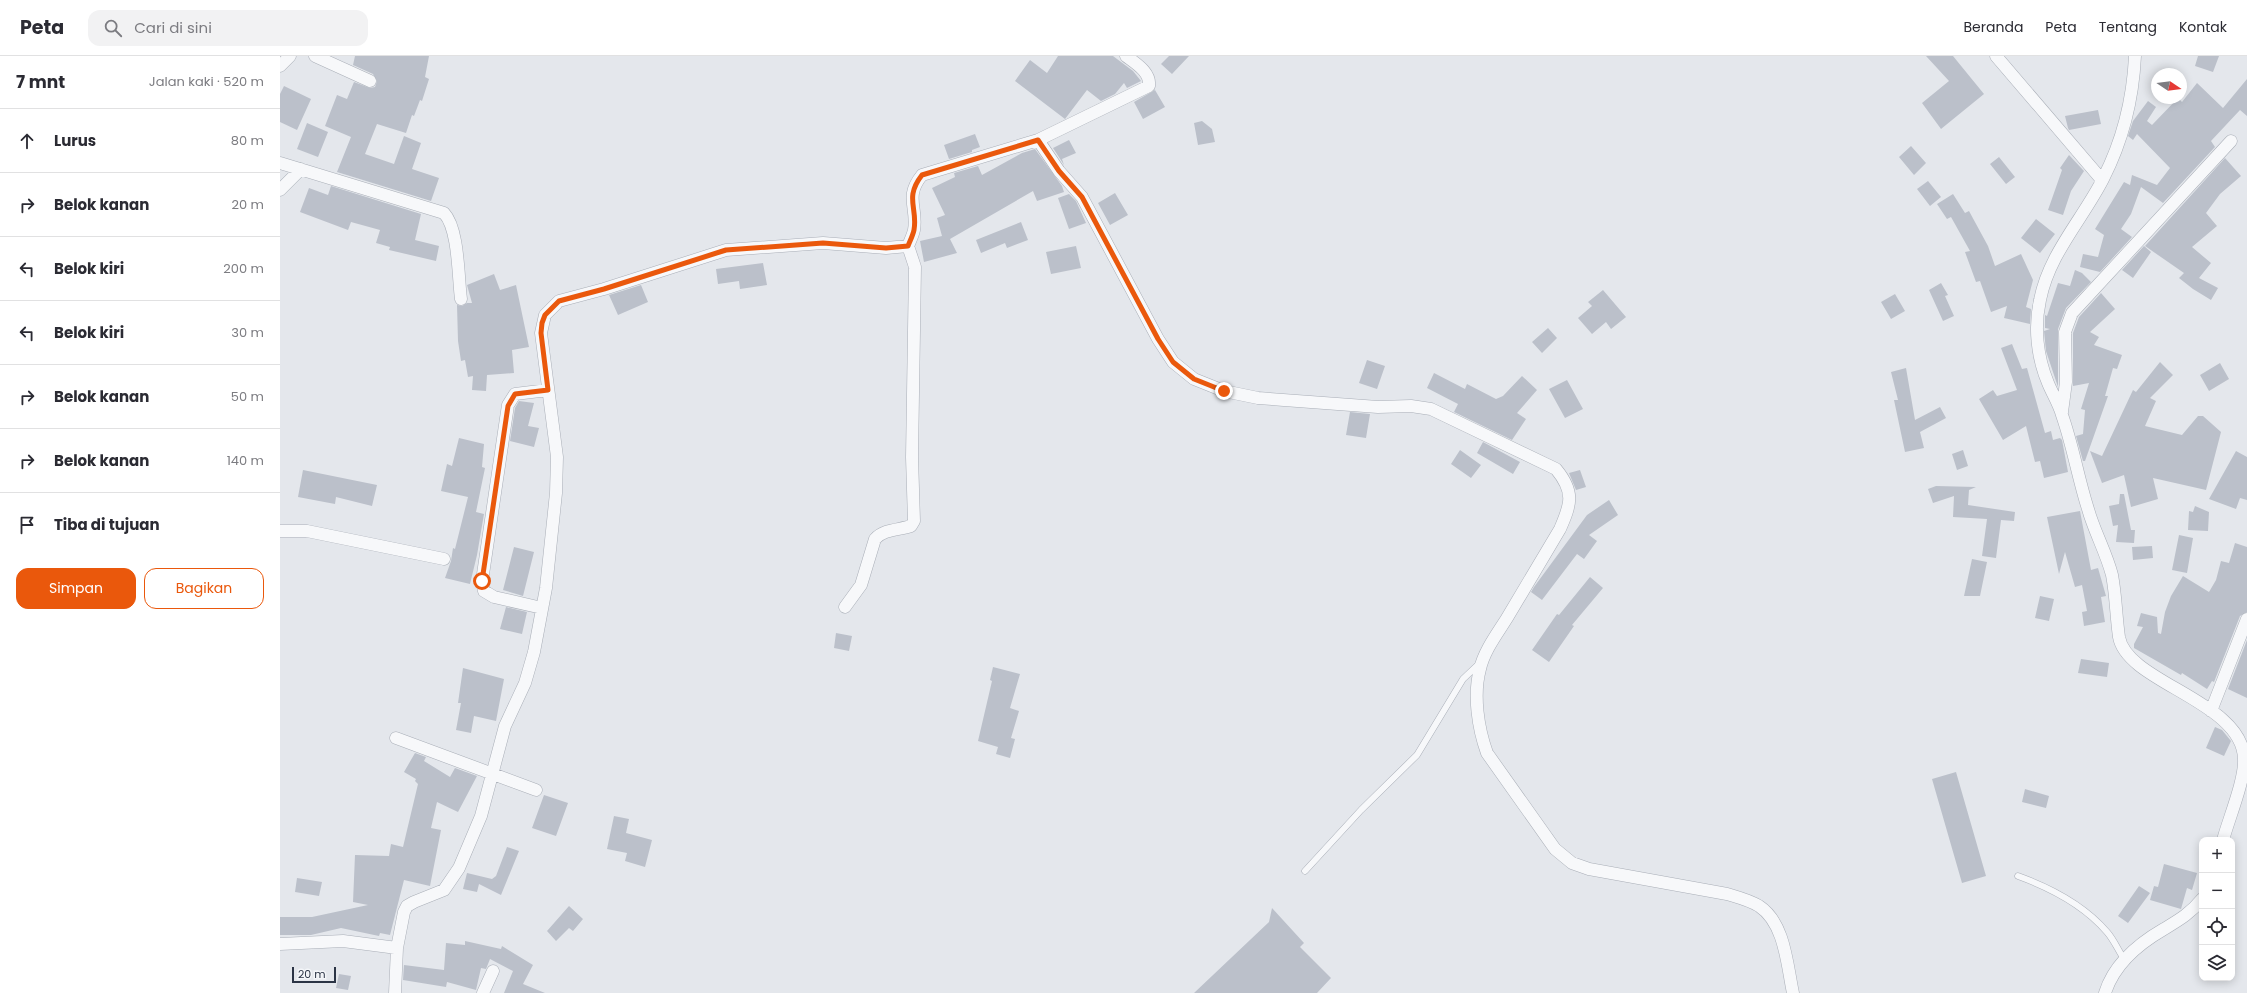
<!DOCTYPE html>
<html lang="id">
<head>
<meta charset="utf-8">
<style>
	:root { --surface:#fff; --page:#f2f2f3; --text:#2b2b33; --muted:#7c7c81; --line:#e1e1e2; --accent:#ea580c }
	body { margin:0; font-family:Poppins,sans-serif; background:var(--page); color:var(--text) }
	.controls { position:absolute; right:12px; bottom:12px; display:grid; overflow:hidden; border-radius:8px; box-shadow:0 2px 10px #0003 }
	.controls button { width:36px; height:36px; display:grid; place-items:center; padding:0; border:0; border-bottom:1px solid var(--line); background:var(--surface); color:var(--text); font:20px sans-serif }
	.compass { position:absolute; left:1871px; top:12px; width:36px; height:36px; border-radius:50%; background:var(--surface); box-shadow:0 2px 10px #0003; rotate:103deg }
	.scale { position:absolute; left:12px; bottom:10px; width:44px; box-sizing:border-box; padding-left:4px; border:2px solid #2b3445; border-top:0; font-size:11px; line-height:14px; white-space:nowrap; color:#2b3445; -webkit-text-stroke:3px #f4f6f9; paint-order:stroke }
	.stop { position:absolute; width:12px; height:12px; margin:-9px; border:3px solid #ea580c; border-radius:50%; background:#fff }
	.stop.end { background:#ea580c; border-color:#fff; box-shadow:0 1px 4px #0008 }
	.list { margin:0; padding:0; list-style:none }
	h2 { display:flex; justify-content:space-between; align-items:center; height:52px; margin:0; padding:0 16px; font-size:17px }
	h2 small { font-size:13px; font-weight:400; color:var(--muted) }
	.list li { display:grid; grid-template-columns:26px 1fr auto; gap:12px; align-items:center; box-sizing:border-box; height:64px; padding:0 16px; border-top:1px solid var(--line) }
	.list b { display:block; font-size:15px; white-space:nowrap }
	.list em { font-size:13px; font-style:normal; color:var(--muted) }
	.actions { display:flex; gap:8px; padding:12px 16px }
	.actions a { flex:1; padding:9px 0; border:1px solid var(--accent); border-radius:12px; text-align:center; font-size:14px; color:var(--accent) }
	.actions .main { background:var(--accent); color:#fff }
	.icon { flex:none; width:22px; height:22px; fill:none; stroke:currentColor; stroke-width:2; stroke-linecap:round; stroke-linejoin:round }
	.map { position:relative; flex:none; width:1967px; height:937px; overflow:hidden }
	header { display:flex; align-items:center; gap:24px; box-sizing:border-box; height:56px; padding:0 20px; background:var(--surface); border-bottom:1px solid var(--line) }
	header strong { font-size:19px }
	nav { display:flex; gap:22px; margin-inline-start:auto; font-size:14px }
	.search { width:280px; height:36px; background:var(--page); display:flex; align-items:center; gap:10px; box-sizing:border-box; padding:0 14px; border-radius:12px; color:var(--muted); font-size:15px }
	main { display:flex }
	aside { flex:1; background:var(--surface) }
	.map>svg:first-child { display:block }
</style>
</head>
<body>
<header>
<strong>Peta</strong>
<div class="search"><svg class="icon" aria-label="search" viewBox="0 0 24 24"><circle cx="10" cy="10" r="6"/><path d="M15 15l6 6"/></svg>Cari di sini</div>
<nav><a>Beranda</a><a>Peta</a><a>Tentang</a><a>Kontak</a></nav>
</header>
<main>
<aside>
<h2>7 mnt<small>Jalan kaki · 520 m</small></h2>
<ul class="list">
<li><svg class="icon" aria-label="ahead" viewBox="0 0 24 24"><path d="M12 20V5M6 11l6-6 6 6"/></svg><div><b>Lurus</b></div><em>80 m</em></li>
<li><svg class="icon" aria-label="right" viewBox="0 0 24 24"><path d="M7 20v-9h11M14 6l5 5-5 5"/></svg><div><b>Belok kanan</b></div><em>20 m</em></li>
<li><svg class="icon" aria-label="left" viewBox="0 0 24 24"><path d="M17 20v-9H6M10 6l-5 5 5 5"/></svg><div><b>Belok kiri</b></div><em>200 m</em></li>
<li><svg class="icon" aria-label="left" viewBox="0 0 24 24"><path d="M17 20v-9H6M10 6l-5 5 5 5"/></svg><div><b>Belok kiri</b></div><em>30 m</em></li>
<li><svg class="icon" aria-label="right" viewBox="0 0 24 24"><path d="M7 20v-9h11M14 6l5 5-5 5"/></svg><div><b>Belok kanan</b></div><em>50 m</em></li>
<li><svg class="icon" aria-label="right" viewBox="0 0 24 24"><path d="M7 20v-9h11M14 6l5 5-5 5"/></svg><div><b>Belok kanan</b></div><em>140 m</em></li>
<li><svg class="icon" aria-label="arrive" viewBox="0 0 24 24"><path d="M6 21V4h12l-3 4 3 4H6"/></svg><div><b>Tiba di tujuan</b></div></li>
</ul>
<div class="actions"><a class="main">Simpan</a><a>Bagikan</a></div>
</aside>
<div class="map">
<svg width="1967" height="937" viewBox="0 0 1967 937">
	<rect width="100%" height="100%" fill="#e4e7ec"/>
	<!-- building -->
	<path fill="#bbc0ca" d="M75,0H149L145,21L149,23L142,45L140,44L134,60L132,59L126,77L97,68L85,98L114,108L124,80L141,87L132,113L159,122L151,145L57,116L71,81L45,70L57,39L67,43L74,26L90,32L95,31L97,25L93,18L73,9Z
		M778,0H833L853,15L861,25L847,32L844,27L835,38L821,45L807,34L785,63L735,25L750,4L767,17Z
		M889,0H909L892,18L881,8Z
		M1646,0H1673L1704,38L1661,73L1642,47L1669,25Z
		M1918,0H1939L1933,16L1915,10Z
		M1967,23V60L1960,54L1931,85L1935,91L1883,147L1861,131L1851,158L1841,173L1852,181L1820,216L1800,211L1803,198L1818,201L1824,179L1815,173L1844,126L1850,129L1852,119L1877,129L1890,112L1857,78L1853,84L1848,80L1853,65L1868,45L1876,51L1867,65L1872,69L1898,42L1902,46L1917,27L1943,52Z
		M4,30L31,43L17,74L0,66V38Z
		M875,34L885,51L863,63L854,46Z
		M1818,54L1821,68L1789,74L1788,72L1785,60Z
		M922,65L932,73L935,86L918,89L914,67Z
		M27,67L48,76L38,101L17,93Z
		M695,78L700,91L692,94V96L669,103L664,89Z
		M789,84L796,97L782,103L784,109L773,92Z
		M1631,90L1646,107L1634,119L1619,101Z
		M755,93L782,130L784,136L757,145L753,135L670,183L677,197L644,206L640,185L662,180L657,162L665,159L652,132L675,121L674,117L698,110L702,119L742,97Z
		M1789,99L1804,115L1791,135L1783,159L1768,154L1782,114L1780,112Z
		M1719,101L1735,121L1726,128L1710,108Z
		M1945,102L1961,120L1940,138L1926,157L1937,170L1912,191L1931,207L1919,222L1938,232L1931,244L1913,233L1899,222L1904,217L1865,190Z
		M1648,125L1661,141L1650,150L1637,133Z
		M51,130L141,158L135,184L159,190L156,205L109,194L110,191L96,187L100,174L71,166L68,174L20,156L29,132L48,139Z
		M835,137L848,159L830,169L818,147Z
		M789,138L796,145L806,167L789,173L778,142Z
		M1673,138L1685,157L1689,155L1708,190L1715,210L1741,198L1753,224L1746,251L1751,253L1750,268L1724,262L1727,250L1711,256L1700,225L1696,226L1685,196L1690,195L1671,161L1667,163L1657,148Z
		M1756,163L1775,178L1760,197L1741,182Z
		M741,166L748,184L727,192L725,187L701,197L696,184Z
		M796,190L801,212L771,218L766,196Z
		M1864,190L1871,196L1853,222L1842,214Z
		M483,207L487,229L460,233L459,225L438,228L436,213Z
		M1795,214L1802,217L1811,226L1786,252L1778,273V331L1766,295L1764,275L1770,273L1765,272V259L1767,260L1778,227L1790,230Z
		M214,218L220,234L236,229L249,291L232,294L234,317L207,319L206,335L192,334L193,320L188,321L185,304L181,305L178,285L177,249L182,250L187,247H192L187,229Z
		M1661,227L1668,239L1665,240L1674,260L1663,265L1649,234Z
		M361,229L368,246L338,259L329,239Z
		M1323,234L1346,261L1331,273L1326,266L1312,278L1298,262L1312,250L1308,246Z
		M1821,237L1835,253L1810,276L1819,281L1814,289L1842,299L1837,313L1833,312L1825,340H1828L1805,405H1803L1796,380L1803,378L1805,354L1801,353L1809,327L1793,330V277L1799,261Z
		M1615,238L1625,255L1611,263L1601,246Z
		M1268,272L1277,282L1262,297L1252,286Z
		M1732,288L1742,313L1747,312L1765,377L1771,375L1773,384L1780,382L1782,384L1788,416L1764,422L1760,405L1755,406L1746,370L1723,384L1699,343L1713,334L1717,340L1737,334L1721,292Z
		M1087,304L1105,310L1097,333L1079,327Z
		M1880,306L1893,319L1870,342L1876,345L1865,370L1902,379L1918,360H1923L1941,376L1926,434L1873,422L1878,443L1851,451L1844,419L1822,427L1810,395L1822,400L1853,334L1856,336Z
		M1940,307L1949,323L1929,335L1920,319Z
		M1626,312L1635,364L1660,351L1666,362L1640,376L1644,392L1625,396L1614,344H1618L1611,316Z
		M1154,317L1185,333L1187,328L1216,343L1223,340L1242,320L1257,334L1237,357L1246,363L1232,384L1174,356L1178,348L1147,332Z
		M1287,324L1303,353L1285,362L1269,333Z
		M239,345L254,347L248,370L259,372L254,391L230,385L235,352Z
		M1070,356L1090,358L1086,382L1066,379Z
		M179,382L204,388L202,411L205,412L196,456L204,458L197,499L190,528L165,522L171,505L173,492L175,493L188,441L161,435L167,408L172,410Z
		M1203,386L1240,406L1233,418L1197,397Z
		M1180,394L1201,409L1191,422L1171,408Z
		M1683,394L1688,410L1677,414L1672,398Z
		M1956,395L1967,401V444L1960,442L1956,453L1929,443Z
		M23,414L97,429L92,450L56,441L55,448L18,441Z
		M1300,414L1306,431L1296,434L1289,417Z
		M1656,430L1696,431L1689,434L1688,449L1735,456L1734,465L1721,464L1716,502L1702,500L1707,463L1673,461L1674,440L1653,447L1648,433Z
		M1840,438H1844L1851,474H1855L1854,487L1836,486L1838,469L1833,470L1829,450L1839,448Z
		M1329,444L1338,459L1309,479L1317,485L1304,503L1297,498L1262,544L1251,536L1254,531L1307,459Z
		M1915,450L1929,456L1928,475L1908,474L1909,455L1913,456Z
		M1800,455L1811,514L1818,512L1826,540L1821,541L1825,566L1804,570L1802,556L1807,555L1802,529L1795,531L1785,496L1779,518L1767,461Z
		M1899,479L1913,482L1907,517L1892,514Z
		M1955,487L1967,491V556L1960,560L1934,626L1932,625L1927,633L1902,617L1901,619L1854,592V588L1863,571L1857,570L1861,557L1877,561L1878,577L1881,578L1885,556L1891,540L1903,520L1929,536L1936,524L1941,505L1949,507Z
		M1872,490L1873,502L1853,504L1852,491Z
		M234,491L254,496L243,540L223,534Z
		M1692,503L1707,506L1700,540H1684Z
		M1310,521L1323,532L1292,569L1294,570L1269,606L1252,594L1277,558L1279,559Z
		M1760,540L1774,543L1769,565L1755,562Z
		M226,551L247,556L242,578L220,573Z
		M556,577L572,580L569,595L554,592Z
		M1967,584V642L1948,633Z
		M1801,603L1829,607L1827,621L1798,617Z
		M713,611L740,618L730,652L739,655L731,682L735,683L730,702L716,698L718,691L698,685L712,625L710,624Z
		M183,612L224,623L216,665L194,660L191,677L176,674L181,647H178Z
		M1935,671L1942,674L1951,685L1944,700L1926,692Z
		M135,697L146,701L144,705L170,721L175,712L197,720L178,756L157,746L151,772L161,774L150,830L124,824L110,879L100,877L99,880L61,872L31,879H0V861H32L88,849L73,846L75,799L109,800L111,788L123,791L138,728L135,725L136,723L124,716Z
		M1676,716L1706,820L1682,827L1652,723Z
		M1745,733L1769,740L1766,752L1742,746Z
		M264,739L288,747L276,780L252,772Z
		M334,760L349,763L346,777L372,784L365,811L345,805L347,797L327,793Z
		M227,791L239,795L221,839L199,828L197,836L183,833L187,817L212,823L216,820Z
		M1884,808L1917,817L1912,834L1907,832L1901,853L1870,844L1874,830L1878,831Z
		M17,822L42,826L39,840L15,836Z
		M1859,830L1870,837L1848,867L1838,860Z
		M289,850L303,863L293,875L289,872L276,885L267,875Z
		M992,852L1024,887L1020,891L1051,922L1037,937H914L989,866Z
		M185,885L221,893L222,890L253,909L243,928L265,937H224L233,915L210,903L206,913L201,912L196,934L167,926L166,931L123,924L124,909L164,914L166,887L185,889Z
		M59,918L71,920L68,934L56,932Z"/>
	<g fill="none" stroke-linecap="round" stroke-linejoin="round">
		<defs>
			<path id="lane" d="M1025,815L1081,754L1137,699L1183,623L1201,606
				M1738,820C1771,832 1804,849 1827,876C1834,884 1838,894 1844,903"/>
			<path id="street" d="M35,0L90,25
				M1716,0L1822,124
				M1855,0C1853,42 1842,86 1823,123C1802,164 1769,198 1760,244C1754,271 1757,301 1768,327C1772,337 1779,348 1782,359C1793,390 1798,422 1808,453C1814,475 1826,496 1832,519C1836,540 1836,560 1839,581C1847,627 1963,645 1964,703C1965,724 1949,762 1943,784
				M0,10L10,0
				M758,84L869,30C871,16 855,7 846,0
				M0,107L164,157C179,173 178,221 181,243
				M0,134L21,113
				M1782,356L1786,326L1785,276L1792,257L1951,85
				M0,475H27L164,503
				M565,551L581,529L595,483C604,473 619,474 631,470L634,465L632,401L635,211L628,190
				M262,552L214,541L204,535L202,525L228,349L235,338L268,334
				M1931,655L1967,563
				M116,682L256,734
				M0,888L63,885L117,892
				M115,937L117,892L124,856L127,850L134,846L164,834L179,812L201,760L225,670L245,627L254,596L266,532L276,437L277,401L261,277L265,259L279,245L324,233L446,194L543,187L606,192L628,190C630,185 633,179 634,174C638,152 624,141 642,119L758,84L779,115L802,141L878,283L893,306L914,323L944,335L978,342L1098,351L1131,350L1151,353L1276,413C1295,436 1291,448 1280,473C1262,503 1244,533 1227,562C1217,578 1204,595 1200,613C1193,639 1198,672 1207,697L1275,793L1292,807L1309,813L1447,838C1457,841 1469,844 1479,850C1505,867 1507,909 1513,937
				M203,937L213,915
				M1825,937C1834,908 1858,888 1884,873C1899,864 1911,857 1922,843"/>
		</defs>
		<!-- lane casing -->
		<use href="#lane" stroke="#a9aeb7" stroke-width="7"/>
		<!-- street casing -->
		<use href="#street" stroke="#a9aeb7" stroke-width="13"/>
		<!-- lane -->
		<use href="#lane" stroke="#f7f8fa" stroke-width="6"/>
		<!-- street -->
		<use href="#street" stroke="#f7f8fa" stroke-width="12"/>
	</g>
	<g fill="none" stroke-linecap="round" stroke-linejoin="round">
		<!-- route -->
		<path stroke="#ea580c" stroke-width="5" d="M202,525L228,350L235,338L268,334L261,277L262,267L265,259L279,245L324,233L446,194L543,187L606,192L628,190C630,185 633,179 634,174C638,152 624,142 642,119L758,84L779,115L802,141L878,283L893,306L914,323L944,335"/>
	</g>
</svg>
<div class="controls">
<button>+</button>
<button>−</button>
<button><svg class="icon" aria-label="locate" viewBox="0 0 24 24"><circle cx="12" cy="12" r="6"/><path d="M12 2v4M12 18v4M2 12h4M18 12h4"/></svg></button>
<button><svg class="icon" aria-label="layers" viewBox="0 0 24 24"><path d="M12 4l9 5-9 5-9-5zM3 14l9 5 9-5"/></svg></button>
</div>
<svg class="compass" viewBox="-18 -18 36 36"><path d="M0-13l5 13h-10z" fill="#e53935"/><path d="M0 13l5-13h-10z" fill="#7c7c81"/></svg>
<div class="scale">20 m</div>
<div class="stop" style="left:202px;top:525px"></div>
<div class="stop end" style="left:944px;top:335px"></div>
</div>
</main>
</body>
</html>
